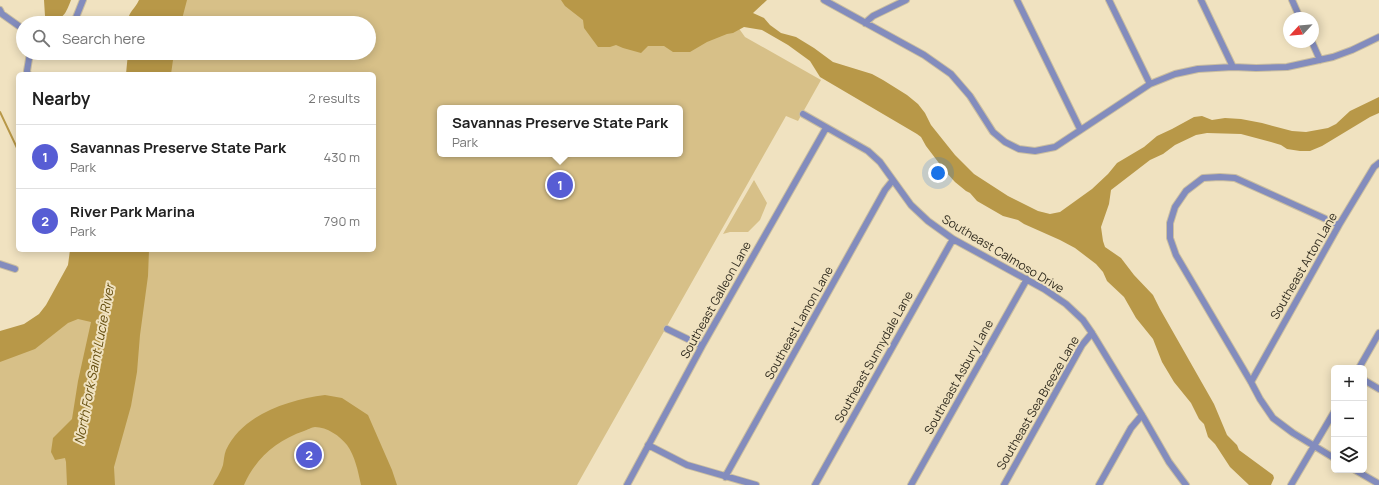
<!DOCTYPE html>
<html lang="en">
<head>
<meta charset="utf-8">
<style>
	:root { --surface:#fff; --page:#f2f2f2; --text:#222; --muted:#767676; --line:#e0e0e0; --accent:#575dd4 }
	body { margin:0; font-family:Manrope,sans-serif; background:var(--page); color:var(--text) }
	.controls { position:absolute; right:12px; bottom:12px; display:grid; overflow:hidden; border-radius:6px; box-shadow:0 2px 10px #0003 }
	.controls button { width:36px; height:36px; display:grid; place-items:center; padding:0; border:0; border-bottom:1px solid var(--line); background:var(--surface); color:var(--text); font:20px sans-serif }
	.compass { position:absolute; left:1283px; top:12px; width:36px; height:36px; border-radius:50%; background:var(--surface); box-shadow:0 2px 10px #0003; rotate:244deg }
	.you { position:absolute; left:938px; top:173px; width:14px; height:14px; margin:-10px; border:3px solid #fff; border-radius:50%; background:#1a73e8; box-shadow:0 0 0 6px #1a73e833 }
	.badge { display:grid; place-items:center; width:26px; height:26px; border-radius:50%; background:var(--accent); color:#fff; font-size:13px; font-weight:700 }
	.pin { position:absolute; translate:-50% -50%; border:2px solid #fff; box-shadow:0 1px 4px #0006 }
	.popup { position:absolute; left:437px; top:105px; width:246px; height:52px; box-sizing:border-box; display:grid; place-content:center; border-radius:6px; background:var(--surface); filter:drop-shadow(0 1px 3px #0005); font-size:13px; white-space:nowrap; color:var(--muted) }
	.popup b { font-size:15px; color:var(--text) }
	.popup::after { content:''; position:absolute; left:50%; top:100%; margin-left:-8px; border:8px solid transparent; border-top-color:var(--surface) }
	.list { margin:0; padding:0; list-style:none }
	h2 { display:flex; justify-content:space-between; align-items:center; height:52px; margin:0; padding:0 16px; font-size:17px }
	h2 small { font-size:13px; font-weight:400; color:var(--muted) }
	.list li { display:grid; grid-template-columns:26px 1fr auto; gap:12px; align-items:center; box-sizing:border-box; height:64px; padding:0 16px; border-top:1px solid var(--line) }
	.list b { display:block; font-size:15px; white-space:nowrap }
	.list p { margin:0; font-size:13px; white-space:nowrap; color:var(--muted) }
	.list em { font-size:13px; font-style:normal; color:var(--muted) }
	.icon { flex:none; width:22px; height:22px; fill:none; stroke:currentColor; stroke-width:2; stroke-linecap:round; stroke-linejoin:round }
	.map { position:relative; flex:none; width:1379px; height:485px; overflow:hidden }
	.search { position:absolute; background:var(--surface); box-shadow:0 2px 10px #0003; left:16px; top:16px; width:360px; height:44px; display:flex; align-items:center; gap:10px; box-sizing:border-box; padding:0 14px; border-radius:22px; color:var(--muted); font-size:15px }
	.panel { position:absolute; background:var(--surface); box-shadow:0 2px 10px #0003; left:16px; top:72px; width:360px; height:180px; border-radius:6px }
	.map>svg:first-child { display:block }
</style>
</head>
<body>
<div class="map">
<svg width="1379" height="485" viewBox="0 0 1379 485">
	<rect width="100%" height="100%" fill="#f0e2c0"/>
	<!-- green -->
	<path fill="#d7c088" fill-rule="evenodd" d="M162,0H585L728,13L745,37L821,80L798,121L786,116L577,485H0V350L126,250H374V74H147L149,53H369V23H156ZM440,108H680V154H440Z
		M754,180L767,203L760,220L748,232H730L723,234Z"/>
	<!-- water -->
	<path fill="#b89848" d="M44,0H71C64,18 63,19 45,21L42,18L45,16Z
		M139,0H187L181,23H128C127,13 135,9 139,0Z
		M561,0H767L753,13L764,18L770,25L781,33L796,37L814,48L833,62L872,74L883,80L907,95L918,104L925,113L931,125L955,155L974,174L1008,196L1038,211L1050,214L1060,212L1092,189L1108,174L1117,163L1144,147L1157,136L1172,129L1194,117L1202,116L1212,120L1225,118L1241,119L1262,123L1292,131L1306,132L1328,128L1336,124L1350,111L1379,97V113L1370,117L1322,146L1310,151H1300L1287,149L1281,145L1271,142L1241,134L1207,133L1196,135L1175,145L1163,154L1150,160L1111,190L1109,204L1101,227L1103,241L1105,247L1121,258L1134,275L1153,295L1160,309L1214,404L1227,435L1237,445L1239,450L1273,475L1274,478L1271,485H1249L1230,467L1215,444L1208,437L1204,424L1199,419L1191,403L1174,382L1162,362L1153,339L1136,318L1124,297L1107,281L1103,272L1096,264L1075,248L1060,240L1024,224L1018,220L1003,216L977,201L970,193L966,191L955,182L945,171L926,146L921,137L917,134L820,77L810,61L788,45L762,30L744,27L733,33L727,34L707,42L690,52H673L664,46H648L641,53L623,48L616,45L610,47H598L584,28L583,20L565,6Z
		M128,53H174L171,74H126Z
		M70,250H149L148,276L140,335L137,372L131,406L114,467L115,485H67L66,462L65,458L55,460L51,452L53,438L72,419L78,381L91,322L78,319L68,323L35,349L0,362V331L24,324L39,314L46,305L68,265Z
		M325,395L342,398L368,415L392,470L397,485H361C358,471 355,456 347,445C340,436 327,427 315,427C312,427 307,430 304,431C277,440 255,459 244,485H213C216,479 221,472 223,465C224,460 224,455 226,450C243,414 288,400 325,395Z"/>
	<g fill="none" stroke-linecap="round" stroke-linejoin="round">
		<!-- stream -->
		<path stroke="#b89848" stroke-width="2" d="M0,112L18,150"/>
		<defs>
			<path id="minor" d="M824,0L924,55L951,74L970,96L993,132L1005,142L1019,149L1035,151L1055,147L1150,84L1175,74L1198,69L1233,67L1256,68L1287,67L1333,57L1352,50L1379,37
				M1017,0L1080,129
				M1109,0L1150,84
				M1201,0L1233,67
				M1292,0L1300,18
				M0,10L2,14L23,29
				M71,23L75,20L83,0
				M865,23L873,16L906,0
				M1312,42L1320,60
				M28,74L27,71L30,53
				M803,114L868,151L880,162L911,205L928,221L953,239L1044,289L1066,304L1083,320L1092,333L1142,415L1169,462L1186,485
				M0,264L15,269
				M667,329L702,346
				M1359,368L1379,333
				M1364,380L1379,389
				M1251,382L1339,225L1374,167L1379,163
				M648,445L687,465L756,485
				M1334,458L1293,433L1273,418L1260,399L1251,382L1176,255L1170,238V223L1175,207L1186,191L1203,178L1220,177L1235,178L1339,225
				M1355,470L1379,484
				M725,477L885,190L893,180
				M627,485L702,346L826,128
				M815,485L953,239
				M911,485L1027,279
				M1004,485L1082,345L1092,333
				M1099,485L1131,428L1142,415
				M1291,485L1334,412"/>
		</defs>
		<!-- minor casing -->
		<use href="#minor" stroke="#cabea0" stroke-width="8"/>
		<!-- minor -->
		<use href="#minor" stroke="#838cbd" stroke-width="6"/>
	</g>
	<g text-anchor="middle" stroke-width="4" stroke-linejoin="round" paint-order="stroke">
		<!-- street labels -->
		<g font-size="12" fill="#332e21" stroke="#f0e2c0">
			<text transform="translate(1003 254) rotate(31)" y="4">Southeast Calmoso Drive</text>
			<text transform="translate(1304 266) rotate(-60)" y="4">Southeast Arton Lane</text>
			<text transform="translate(716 300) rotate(-61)" y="4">Southeast Galleon Lane</text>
			<text transform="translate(799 323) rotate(-61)" y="4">Southeast Lamon Lane</text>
			<text transform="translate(874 357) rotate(-61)" y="4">Southeast Sunnydale Lane</text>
			<text transform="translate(959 377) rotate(-61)" y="4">Southeast Asbury Lane</text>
			<text transform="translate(1038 403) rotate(-60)" y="4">Southeast Sea Breeze Lane</text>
		</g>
		<!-- water labels -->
		<g font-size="13" font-style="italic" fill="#644d0e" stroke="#f0e2c0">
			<text transform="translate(94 364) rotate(-79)" y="5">North Fork Saint Lucie River</text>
		</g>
	</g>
</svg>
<div class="controls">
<button>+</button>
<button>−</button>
<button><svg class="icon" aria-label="layers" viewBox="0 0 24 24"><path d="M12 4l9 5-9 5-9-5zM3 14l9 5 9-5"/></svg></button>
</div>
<svg class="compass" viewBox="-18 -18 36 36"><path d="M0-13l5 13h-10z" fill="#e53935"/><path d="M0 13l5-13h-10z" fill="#767676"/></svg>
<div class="you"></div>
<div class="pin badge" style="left:560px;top:185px">1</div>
<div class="popup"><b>Savannas Preserve State Park</b>Park</div>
<div class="pin badge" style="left:309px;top:455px">2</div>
<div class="search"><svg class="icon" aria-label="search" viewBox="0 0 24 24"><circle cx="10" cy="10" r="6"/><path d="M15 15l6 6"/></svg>Search here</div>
<section class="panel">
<h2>Nearby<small>2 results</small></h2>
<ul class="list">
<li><span class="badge">1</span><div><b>Savannas Preserve State Park</b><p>Park</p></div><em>430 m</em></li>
<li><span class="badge">2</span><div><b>River Park Marina</b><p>Park</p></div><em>790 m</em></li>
</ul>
</section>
</div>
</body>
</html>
